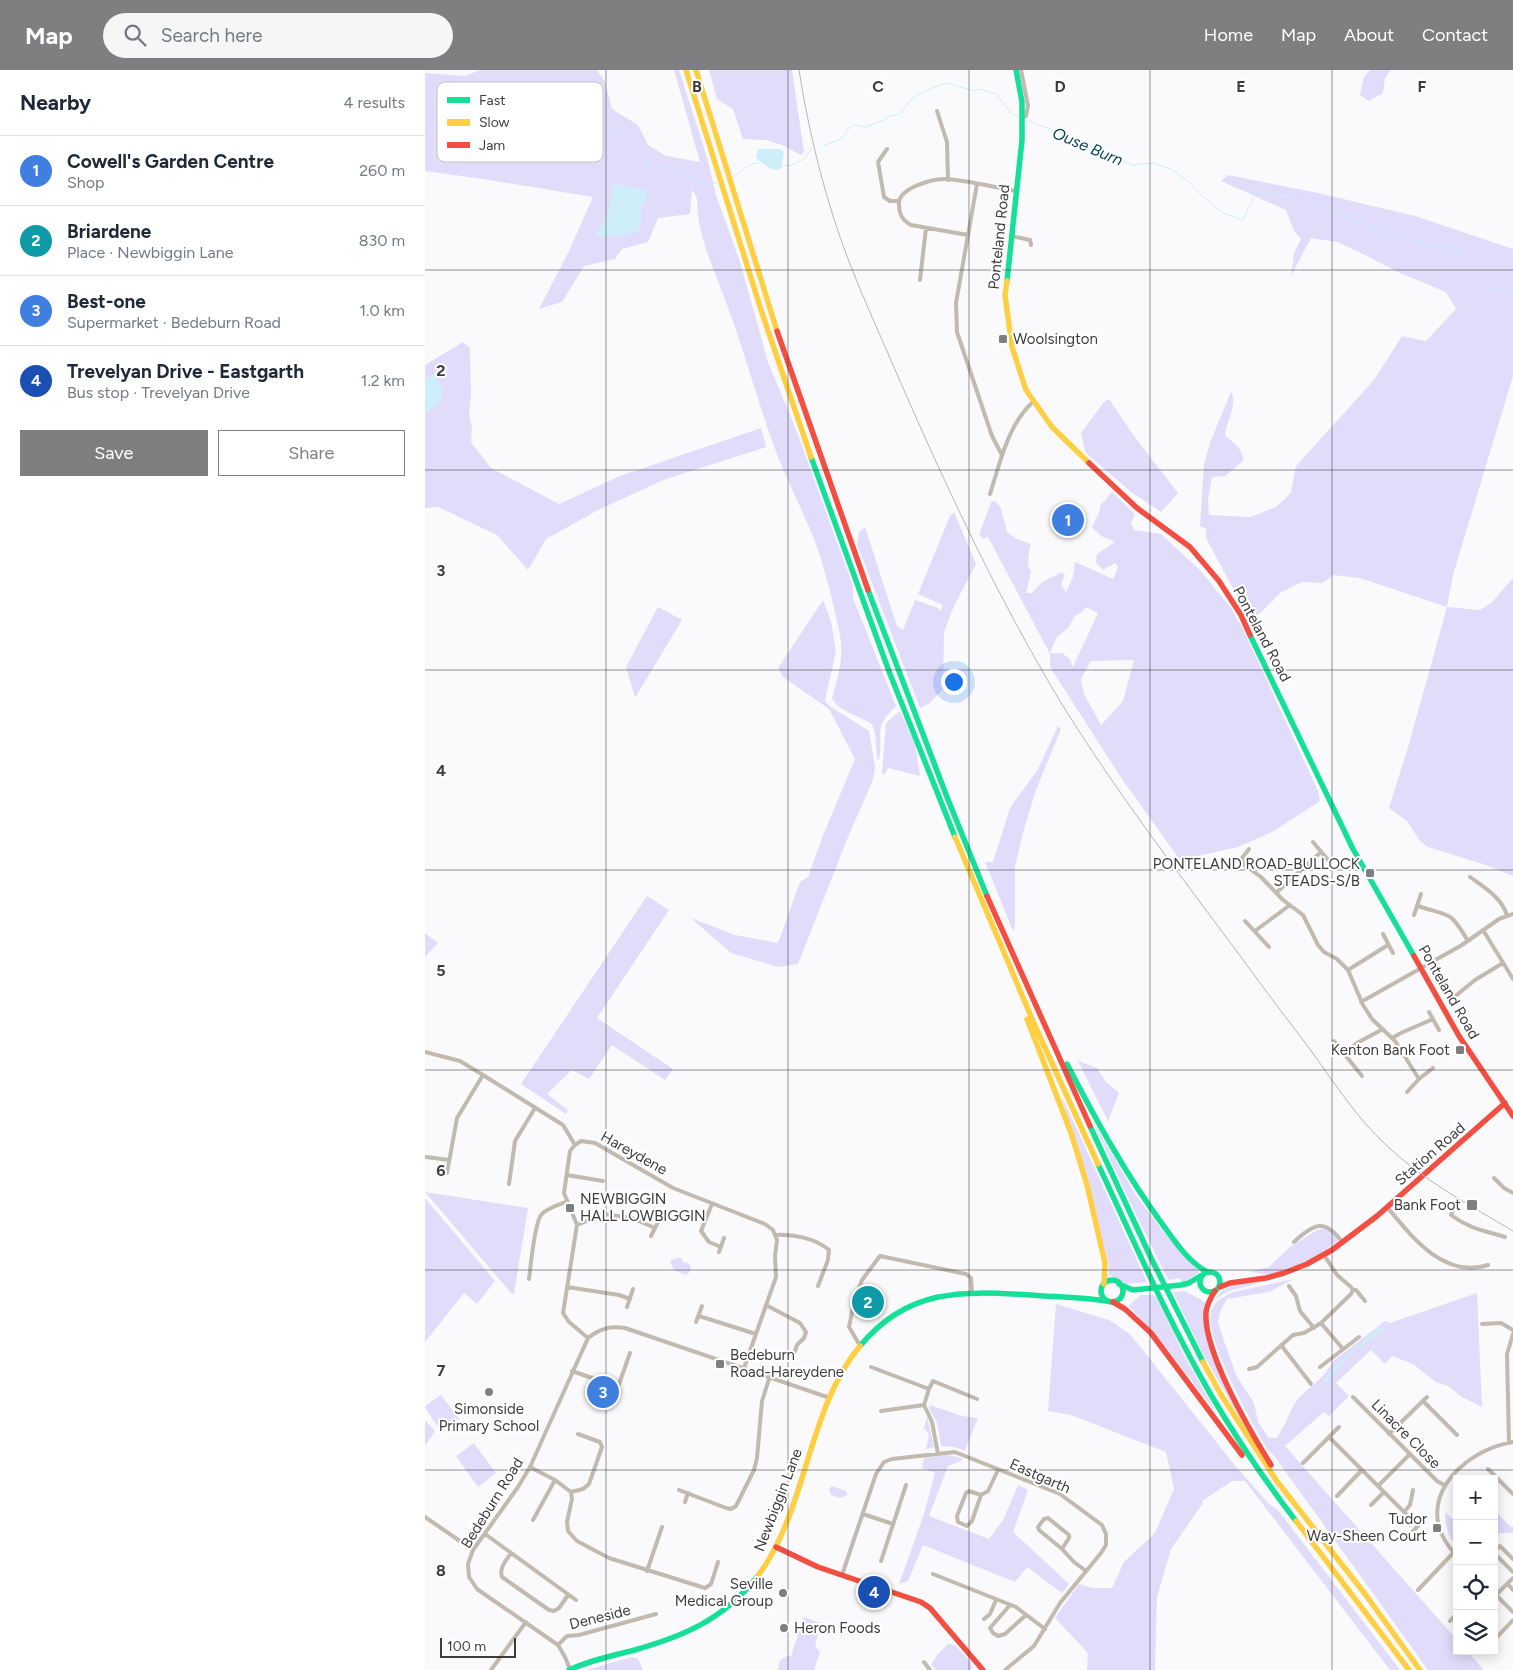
<!DOCTYPE html>
<html lang="en">
<head>
<meta charset="utf-8">
<style>
	:root { --surface:#fff; --page:#f6f6f7; --text:#1f2937; --muted:#747a83; --line:#e0e1e3; --accent:#7f7e80 }
	body { margin:0; font-family:Figtree,sans-serif; background:var(--page); color:var(--text) }
	.controls { position:absolute; right:15px; bottom:15px; display:grid; overflow:hidden; border-radius:0px; box-shadow:0 2px 12px #0003 }
	.controls button { width:45px; height:45px; display:grid; place-items:center; padding:0; border:0; border-bottom:1px solid var(--line); background:var(--surface); color:var(--text); font:25px sans-serif }
	.scale { position:absolute; left:15px; bottom:12px; width:76px; box-sizing:border-box; padding-left:5px; border:2px solid #3d3c3e; border-top:0; font-size:14px; line-height:18px; white-space:nowrap; color:#3d3c3e; -webkit-text-stroke:4px #fff; paint-order:stroke }
	.you { position:absolute; left:528px; top:611px; width:18px; height:18px; margin:-12px; border:4px solid #fff; border-radius:50%; background:#1a73e8; box-shadow:0 0 0 8px #1a73e833 }
	.badge { display:grid; place-items:center; width:32px; height:32px; border-radius:50%; background:var(--accent); color:#fff; font-size:16px; font-weight:700 }
	.pin { position:absolute; translate:-50% -50%; border:2px solid #fff; box-shadow:0 1px 5px #0006 }
	.list { margin:0; padding:0; list-style:none }
	h2 { display:flex; justify-content:space-between; align-items:center; height:65px; margin:0; padding:0 20px; font-size:21px }
	h2 small { font-size:16px; font-weight:400; color:var(--muted) }
	.list li { display:grid; grid-template-columns:32px 1fr auto; gap:15px; align-items:center; box-sizing:border-box; height:70px; padding:0 20px; border-top:1px solid var(--line) }
	.list b { display:block; font-size:19px; white-space:nowrap }
	.list p { margin:0; font-size:16px; white-space:nowrap; color:var(--muted) }
	.list em { font-size:16px; font-style:normal; color:var(--muted) }
	.actions { display:flex; gap:10px; padding:15px 20px }
	.actions a { flex:1; padding:11px 0; border:1px solid var(--accent); border-radius:0px; text-align:center; font-size:18px; color:var(--accent) }
	.actions .main { background:var(--accent); color:#fff }
	.icon { flex:none; width:28px; height:28px; fill:none; stroke:currentColor; stroke-width:2; stroke-linecap:round; stroke-linejoin:round }
	.map { position:relative; flex:none; width:1088px; height:1600px; overflow:hidden }
	header { display:flex; align-items:center; gap:30px; box-sizing:border-box; height:70px; padding:0 25px; background:var(--accent); color:#fff }
	header strong { font-size:24px }
	nav { display:flex; gap:28px; margin-inline-start:auto; font-size:18px }
	.search { width:350px; height:45px; background:var(--page); display:flex; align-items:center; gap:12px; box-sizing:border-box; padding:0 18px; border-radius:28px; color:var(--muted); font-size:19px }
	main { display:flex }
	aside { flex:1; background:var(--surface) }
	.map>svg:first-child { display:block }
</style>
</head>
<body>
<header>
<strong>Map</strong>
<div class="search"><svg class="icon" aria-label="search" viewBox="0 0 24 24"><circle cx="10" cy="10" r="6"/><path d="M15 15l6 6"/></svg>Search here</div>
<nav><a>Home</a><a>Map</a><a>About</a><a>Contact</a></nav>
</header>
<main>
<aside>
<h2>Nearby<small>4 results</small></h2>
<ul class="list">
<li><span class="badge" style="background:#3f7fe0">1</span><div><b>Cowell's Garden Centre</b><p>Shop</p></div><em>260 m</em></li>
<li><span class="badge" style="background:#0f9aa8">2</span><div><b>Briardene</b><p>Place · Newbiggin Lane</p></div><em>830 m</em></li>
<li><span class="badge" style="background:#3f7fe0">3</span><div><b>Best-one</b><p>Supermarket · Bedeburn Road</p></div><em>1.0 km</em></li>
<li><span class="badge" style="background:#1a4fb4">4</span><div><b>Trevelyan Drive - Eastgarth</b><p>Bus stop · Trevelyan Drive</p></div><em>1.2 km</em></li>
</ul>
<div class="actions"><a class="main">Save</a><a>Share</a></div>
</aside>
<div class="map">
<svg width="1088" height="1600" viewBox="0 0 1088 1600">
	<rect width="100%" height="100%" fill="#fafafc"/>
	<!-- green -->
	<path fill="#e0dcfa" fill-rule="evenodd" d="M55,0H172L180,12L187,39L213,55L223,75L241,86L275,92L249,0H254L282,87L291,125L315,192L343,292L370,357L428,516V528L471,636C447,659 459,662 454,690L452,688L450,662L447,654C436,647 411,640 407,628C413,607 419,587 415,565C408,531 400,498 388,466C376,437 361,409 350,379C330,324 316,268 294,214C285,191 276,169 273,145C272,136 274,127 267,120L265,144L233,148L223,172L197,179L190,189L159,196L137,232L114,239L145,179L168,127L58,109L0,101V3L40,6Z
		M284,0H367L379,82L376,85L357,75L341,70L318,69L308,39L292,29Z
		M945,0H966L960,8L958,23L944,31L935,25L939,7Z
		M803,105L893,123L990,146L1088,179V306L1028,505L1022,537L1055,540L1067,532L1088,508V806L1058,794L1003,777L995,771L982,751L964,738L984,674L1022,537L935,508L908,505L897,513L877,512L855,523L826,552L781,468V459L775,456L779,394L786,370L806,322C813,332 801,353 800,365C808,373 819,379 818,391L800,406L787,407L783,429L784,445L826,447L851,437L866,423L871,396L949,310L977,266L1001,271L1031,239L1021,222L975,203L936,183L912,172L886,168L866,206L869,183L876,169L869,161L861,140L796,111Z
		M38,272L45,278L46,325L44,345L47,358L46,372L66,398L134,434L195,406L336,358L341,377L238,410L173,440L121,469L103,500L72,465L13,437L0,438V295Z
		M684,329L709,366L753,423L736,442L706,422L660,382L656,363L680,331Z
		M687,422L710,444L706,453L709,460L736,464L775,500L806,538L817,557L893,721L895,731L849,761L813,777L764,788L760,797L697,709L625,597V584L563,467L556,469L557,466L554,465L566,432L570,431L576,438L582,462L592,469L606,474L604,481L603,495L606,502L601,523H607L617,512L635,503L640,504L636,515L641,522L648,507L650,492L688,509L693,497L690,493L678,500L671,493L672,484L690,472L676,466L667,457L675,441V436ZM661,537L673,543L648,597L645,589L637,583H625L632,567L643,558L650,546L657,542ZM709,590L698,631L676,655L659,624L656,609L666,591Z
		M529,442L551,494L529,536L519,562L518,619L505,633L495,638L432,474L434,462L440,457L472,556L478,560L490,530L513,538L516,541L518,535L493,524L525,446Z
		M398,530L406,552L411,581L400,631L406,637L444,661L450,697L448,710L423,767L373,894L353,897L306,883L266,848L310,865L353,873L375,812L383,807L397,768L430,689L404,639L358,607L353,598Z
		M233,537L257,550L210,628L201,597Z
		M475,641L490,674L495,706L463,698L459,705L457,703L461,653Z
		M633,656L636,659L611,720L599,759L590,797V856L588,861L560,792H568L585,738L613,699Z
		M222,826L244,840L172,948L248,999L240,1010L187,975L164,1009L147,1000L122,1024L143,1040L141,1044L96,1014Z
		M0,863L13,873L0,887Z
		M653,991L672,998L681,1012L694,1023L683,1051Z
		M637,1029H638L722,1212L701,1214L684,1205L683,1191Z
		M665,1046L710,1124L737,1160L774,1202L764,1210L756,1212L755,1208L745,1210L743,1209L706,1134Z
		M0,1122L103,1138L89,1224L86,1223Z
		M0,1128L70,1211L52,1234L39,1223L0,1272Z
		M899,1159L907,1161L913,1165V1171C897,1184 864,1202 843,1204C838,1205 830,1202 824,1202L844,1197L865,1177L892,1160Z
		M252,1188H257V1191L263,1193L266,1197L264,1203L261,1205L249,1200L245,1191Z
		M869,1209L844,1222L802,1229L795,1242L793,1252L800,1274L812,1307L829,1333L833,1352L844,1368H852C859,1358 866,1337 873,1329C885,1316 901,1307 908,1291L960,1251L965,1253L1052,1223L1057,1337L1037,1327L1023,1316L1011,1312L988,1294L967,1286L960,1294L946,1280L911,1313L924,1326L904,1346L899,1342L860,1376L1032,1570V1581H1042L1059,1600H1003L850,1387L843,1380C828,1355 780,1270 786,1242C788,1232 799,1226 808,1222Z
		M842,1211L804,1221L789,1230C803,1210 820,1216 842,1211Z
		M760,1221L780,1232L778,1243L816,1350L777,1282L748,1222Z
		M715,1225H728L731,1227L760,1287L793,1345L738,1274L704,1236Z
		M631,1234L684,1250L705,1264L813,1399L844,1434L853,1440L975,1600H965L820,1411H807L777,1431L778,1433L746,1479L732,1527L730,1600H662L663,1583L630,1548L654,1514L668,1518H687L699,1492L730,1463L749,1419L741,1382L646,1345L623,1341Z
		M16,1325L34,1349L16,1361L0,1338V1336Z
		M505,1335L537,1346L553,1348L540,1381L529,1377L516,1376L512,1353L504,1339Z
		M502,1347L509,1377L501,1379L504,1365L499,1358Z
		M0,1350L10,1361L0,1376Z
		M49,1373L71,1403L53,1417L31,1386Z
		M522,1385L537,1388L536,1391L523,1396L504,1446L564,1469L578,1450L593,1415L603,1420L588,1462L644,1514L637,1523L602,1497L590,1512L498,1475L483,1511L474,1514L499,1444L510,1403L497,1398L499,1388Z
		M407,1416L421,1421L422,1425L415,1428L406,1425L404,1419Z
		M1020,1442L1032,1453V1478C1024,1469 1020,1454 1020,1442Z
		M1073,1444L1086,1457L1088,1456V1463H1069V1448Z
		M379,1547L396,1553L390,1576L395,1582L389,1600H353L355,1590L362,1586H366Z
		M523,1574L530,1575L546,1592L547,1600H511L506,1595L513,1584Z
		M207,1587L213,1589L218,1600H161Z"/>
	<!-- water -->
	<path fill="#ceeef9" d="M333,79H355L359,82L357,96L354,100L345,99C340,94 335,93 331,87Z
		M191,114L220,120L223,124L216,137V155L211,163L175,167L170,164L182,147L188,118Z
		M10,304L12,313L18,318C17,331 12,338 0,343V308Z
		M955,1257L960,1260C934,1275 919,1289 901,1313L898,1311L912,1294Z"/>
	<g fill="none" stroke-linecap="round" stroke-linejoin="round">
		<!-- stream -->
		<path stroke="#ceeef9" stroke-width="1" d="M602,50L674,79L707,95L728,93L746,99L763,111L774,123L798,143L818,150L831,122H847L897,135
			M189,57C208,66 213,74 221,93L259,104L281,114L291,113
			M398,76L418,68L422,60L429,55L441,57L461,49L464,46C482,44 476,39 486,30C493,23 512,16 522,13L549,21L555,19L571,24L586,43L593,46
			M357,96L367,95L379,89L386,80
			M307,107C317,103 322,92 335,93
			M904,138L971,166L1039,183L1045,199L1063,219L1088,220"/>
		<!-- street -->
		<path stroke="#c2b9af" stroke-width="4" d="M596,0L603,36L601,46L597,47
			M512,41L522,72L523,110
			M462,79L453,92L459,127L465,131H473
			M552,114L531,233L532,262L567,366L577,385
			M543,165L486,155C477,150 474,144 474,134C473,118 509,108 522,109C545,111 568,117 591,121
			M586,166L605,170L606,175
			M495,210L501,158
			M565,424C575,393 583,354 608,332
			M888,772L904,791
			M824,779L817,788L818,794L836,807L858,830L878,845L893,875L899,882L912,889L923,900L938,935L947,949L970,971L994,1009
			M805,789H817
			M1045,807C1060,818 1076,827 1082,845
			M851,823L896,782
			M993,836C1025,847 1024,839 1043,871
			M989,845L996,824
			M820,851L844,877
			M1058,860L1088,909
			M830,861L865,835
			M958,864L968,883
			M923,900L963,875
			M1028,928L1050,910L1078,893
			M936,932L1037,875L1074,849L1088,844
			M1004,942L1014,960
			M967,968L976,963L1008,949
			M909,971L937,1006
			M0,982L35,991L58,1005L138,1055L150,1075
			M920,983L932,973L958,959
			M982,1022L994,1009L1008,998
			M1,1087L24,1090
			M22,1103L32,1048L58,1005
			M142,1105L178,1111
			M1069,1108L1079,1118L1088,1123
			M84,1114L90,1071L110,1038
			M287,1134L276,1161L284,1172L296,1177
			M1031,1134L1026,1145C1045,1159 1057,1160 1080,1167
			M962,1137C987,1167 1019,1209 1063,1195
			M152,1155L179,1144L207,1148L230,1158
			M350,1165C368,1164 390,1168 404,1180L403,1190L393,1216
			M226,1166L234,1150
			M869,1172C889,1153 900,1148 918,1173
			M294,1182L299,1168
			M104,1209C106,1195 109,1155 116,1145C122,1138 133,1135 141,1132
			M864,1216L871,1226L875,1241L889,1258
			M142,1217L194,1225L205,1229
			M928,1220H931L940,1231
			M341,1235L375,1253L381,1262L379,1268L372,1275L368,1287
			M202,1237L208,1219
			M274,1246L331,1264
			M271,1252L277,1236
			M896,1253L918,1279
			M1057,1254L1076,1253L1088,1260
			M163,1268L144,1252L138,1243L152,1155L139,1123L145,1081L150,1075L156,1071L170,1073L248,1118L340,1154L348,1160L352,1170L350,1186L351,1207L319,1298
			M434,1274L424,1257L429,1232L437,1210L455,1186L541,1204L546,1208L547,1223
			M856,1275L886,1314
			M446,1297L504,1319L508,1311L552,1329
			M895,1297L934,1267
			M824,1299L832,1297L868,1265L879,1263L896,1253L926,1224L928,1220L926,1217L912,1205L899,1185
			M147,1301L193,1317L205,1283
			M504,1319L499,1335L507,1352L513,1384
			M928,1327L1012,1411L1019,1415
			M998,1331L1032,1365
			M456,1341L499,1335
			M964,1364L1002,1327
			M904,1367L993,1456L979,1470
			M1084,1373L1082,1284L1088,1264
			M878,1393L914,1357
			M105,1397L130,1410L108,1450
			M1063,1399L1088,1424
			M130,1410L146,1422L147,1429L142,1452L143,1461L152,1471L184,1488L280,1518L286,1514L293,1492
			M953,1416L985,1384
			M254,1420L301,1438L306,1439L311,1436L329,1400L332,1388L337,1331L345,1306
			M544,1421L556,1425L547,1451L542,1456L533,1452L532,1446L541,1423Z
			M146,1422L158,1419L164,1414L177,1377L175,1372L153,1364
			M556,1425L563,1421L573,1400
			M912,1426L937,1400
			M260,1432L263,1423
			M946,1435L959,1422
			M979,1442L985,1435L988,1420
			M438,1444L468,1454
			M0,1447L48,1480
			M60,1464L151,1530
			M637,1479L614,1460L613,1457L619,1449L623,1448L644,1465V1468L637,1479L649,1492L661,1501
			M1069,1482L1075,1476L1088,1489
			M86,1483C81,1491 74,1497 77,1507L124,1540L129,1541L134,1538L143,1525
			M1069,1483L1088,1502
			M1032,1486C983,1436 1034,1381 1088,1372
			M456,1491L481,1415
			M222,1501L237,1457
			M508,1504L591,1537L620,1559
			M417,1505L451,1404L459,1392L467,1389L530,1382L635,1424L677,1455L681,1464V1475L676,1483L635,1533L609,1576L580,1600
			M1083,1514L1088,1520
			M993,1520L1029,1482
			M1069,1523L1088,1542
			M1071,1525L1088,1508
			M585,1535L565,1558L568,1563L573,1566L580,1564L601,1545
			M559,1549L565,1544L571,1530
			M1025,1551L1032,1544
			M1069,1564L1072,1567L1088,1550
			M133,1575L142,1566L154,1565L231,1544
			M499,1592L505,1600
			M145,1599L140,1587L133,1575L52,1519L44,1507L43,1494L48,1480L93,1417L105,1397L163,1268C176,1258 185,1256 200,1258L405,1328
			M66,1600L101,1552"/>
		<!-- fast -->
		<path stroke="#16e098" stroke-width="5.5" d="M582,211L597,70V32L591,0
			M386,387L465,604L530,767
			M443,520L522,727L562,826
			M825,565L928,779L989,886
			M642,994C671,1050 701,1105 738,1155C751,1173 763,1191 782,1202
			M665,1056L726,1188L778,1292
			M673,1094C709,1171 743,1251 786,1325C812,1369 840,1411 871,1451
			M775 1212a10 10 0 1 1 20 0a10 10 0 1 1-20 0Z
			M676 1221a11 11 0 1 1 22 0a11 11 0 1 1-22 0Z
			M694,1214L708,1220L756,1215L764,1213L777,1205
			M435,1276C483,1218 536,1221 605,1225C630,1227 656,1227 681,1231
			M144,1600C164,1591 185,1586 206,1581C257,1567 298,1550 332,1507"/>
		<!-- slow -->
		<path stroke="#ffcf43" stroke-width="5.5" d="M261,0L337,243L386,387
			M271,0L352,261
			M582,211L580,225L587,277L601,320L627,357L664,393
			M530,767L611,958L673,1094
			M602,949L646,1063L662,1115L680,1193L679,1214
			M778,1292L795,1323L851,1410L940,1524L995,1600
			M871,1451L984,1600
			M332,1507C382,1442 382,1339 435,1276"/>
		<!-- jam -->
		<path stroke="#f24e42" stroke-width="5.5" d="M352,261L443,520
			M664,393L712,438L765,477L794,511L816,545L825,565
			M562,826L665,1056
			M989,886L1034,966L1088,1046
			M795,1217L805,1213L841,1208L859,1203L882,1194L907,1180L952,1146L1080,1033
			M790,1221C786,1227 782,1235 781,1242C778,1281 825,1361 846,1395
			M688,1232L700,1239L726,1263L817,1385
			M351,1477L393,1497L496,1532L505,1538L558,1600"/>
		<!-- tram -->
		<path stroke="#b9b5b1" stroke-width="1" d="M374,0C384,64 400,128 423,189C439,231 458,271 475,311C524,423 575,532 638,636C692,723 755,805 816,887C839,919 863,950 887,982C910,1014 932,1048 961,1075C998,1110 1044,1135 1088,1161"/>
	</g>
	<!-- grid -->
	<path fill="none" stroke="#3d3c3e" stroke-width="1" stroke-opacity="0.55" d="M181,0V1600M363,0V1600M544,0V1600M725,0V1600M907,0V1600M0,200H1088M0,400H1088M0,600H1088M0,800H1088M0,1000H1088M0,1200H1088M0,1400H1088"/>
	<!-- markers -->
	<g fill="#7f7e80" stroke="#fff" stroke-width="2">
		<rect x="573" y="264" width="10" height="10" rx="2.5"/>
		<rect x="940" y="798" width="10" height="10" rx="2.5"/>
		<rect x="1030" y="975" width="10" height="10" rx="2.5"/>
		<rect x="1041" y="1129" width="12" height="12" rx="2.5"/>
		<rect x="140" y="1133" width="10" height="10" rx="2.5"/>
		<rect x="290" y="1289" width="10" height="10" rx="2.5"/>
		<circle cx="64" cy="1322" r="5"/>
		<rect x="1007" y="1453" width="10" height="10" rx="2.5"/>
		<circle cx="358" cy="1523" r="5"/>
		<circle cx="359" cy="1558" r="5"/>
	</g>
	<g text-anchor="middle" stroke-width="4" stroke-linejoin="round" paint-order="stroke">
		<!-- street labels -->
		<g font-size="15" fill="#3d3c3e" stroke="#fff">
			<text transform="translate(574 167) rotate(-84)" y="5">Ponteland Road</text>
			<text transform="translate(837 564) rotate(62)" y="5">Ponteland Road</text>
			<text transform="translate(1024 922) rotate(60)" y="5">Ponteland Road</text>
			<text transform="translate(209 1083) rotate(29)" y="5">Hareydene</text>
			<text transform="translate(1005 1084) rotate(-41)" y="5">Station Road</text>
			<text transform="translate(981 1364) rotate(45)" y="5">Linacre Close</text>
			<text transform="translate(615 1406) rotate(24)" y="5">Eastgarth</text>
			<text transform="translate(353 1430) rotate(-69)" y="5">Newbiggin Lane</text>
			<text transform="translate(67 1433) rotate(-58)" y="5">Bedeburn Road</text>
			<text transform="translate(175 1547) rotate(-14)" y="5">Deneside</text>
		</g>
		<!-- poi labels -->
		<g font-size="15" fill="#3d3c3e" stroke="#fff" text-anchor="end">
			<text x="588" y="274" text-anchor="start">Woolsington</text>
			<text x="935" y="799">PONTELAND ROAD-BULLOCK<tspan x="935" dy="17">STEADS-S/B</tspan></text>
			<text x="1025" y="985">Kenton Bank Foot</text>
			<text x="155" y="1134" text-anchor="start">NEWBIGGIN<tspan x="155" dy="17">HALL LOWBIGGIN</tspan></text>
			<text x="1036" y="1140">Bank Foot</text>
			<text x="305" y="1290" text-anchor="start">Bedeburn<tspan x="305" dy="17">Road-Hareydene</tspan></text>
			<text x="64" y="1344" text-anchor="middle">Simonside<tspan x="64" dy="17">Primary School</tspan></text>
			<text x="1002" y="1454">Tudor<tspan x="1002" dy="17">Way-Sheen Court</tspan></text>
			<text x="348" y="1519">Seville<tspan x="348" dy="17">Medical Group</tspan></text>
			<text x="369" y="1563" text-anchor="start">Heron Foods</text>
		</g>
		<!-- water labels -->
		<g font-size="16" font-style="italic" fill="#054454" stroke="#fff">
			<text transform="translate(663 76) rotate(23)" y="6">Ouse Burn</text>
		</g>
	</g>
	<!-- legend -->
	<rect x="12" y="12" width="166" height="80" rx="8" fill="#fff" stroke="#c5c4c5" stroke-width="1"/>
	<rect x="22" y="27" width="23" height="6" fill="#16e098"/>
	<rect x="22" y="49" width="23" height="7" fill="#ffcf43"/>
	<rect x="22" y="72" width="23" height="6" fill="#f24e42"/>
	<g font-size="14" fill="#3d3c3e">
		<text x="54" y="35">Fast</text>
		<text x="54" y="57">Slow</text>
		<text x="54" y="80">Jam</text>
	</g>
	<g font-size="16" text-anchor="middle" font-weight="bold" fill="#3d3c3e" stroke="#fff" stroke-width="4" stroke-linejoin="round" paint-order="stroke">
		<text x="272" y="22">B</text>
		<text x="453" y="22">C</text>
		<text x="635" y="22">D</text>
		<text x="816" y="22">E</text>
		<text x="997" y="22">F</text>
		<text x="16" y="306">2</text>
		<text x="16" y="506">3</text>
		<text x="16" y="706">4</text>
		<text x="16" y="906">5</text>
		<text x="16" y="1106">6</text>
		<text x="16" y="1306">7</text>
		<text x="16" y="1506">8</text>
	</g>
</svg>
<div class="controls">
<button>+</button>
<button>−</button>
<button><svg class="icon" aria-label="locate" viewBox="0 0 24 24"><circle cx="12" cy="12" r="6"/><path d="M12 2v4M12 18v4M2 12h4M18 12h4"/></svg></button>
<button><svg class="icon" aria-label="layers" viewBox="0 0 24 24"><path d="M12 4l9 5-9 5-9-5zM3 14l9 5 9-5"/></svg></button>
</div>
<div class="scale">100 m</div>
<div class="you"></div>
<div class="pin badge" style="left:643px;top:450px;background:#3f7fe0">1</div>
<div class="pin badge" style="left:443px;top:1232px;background:#0f9aa8">2</div>
<div class="pin badge" style="left:178px;top:1322px;background:#3f7fe0">3</div>
<div class="pin badge" style="left:449px;top:1522px;background:#1a4fb4">4</div>
</div>
</main>
</body>
</html>
